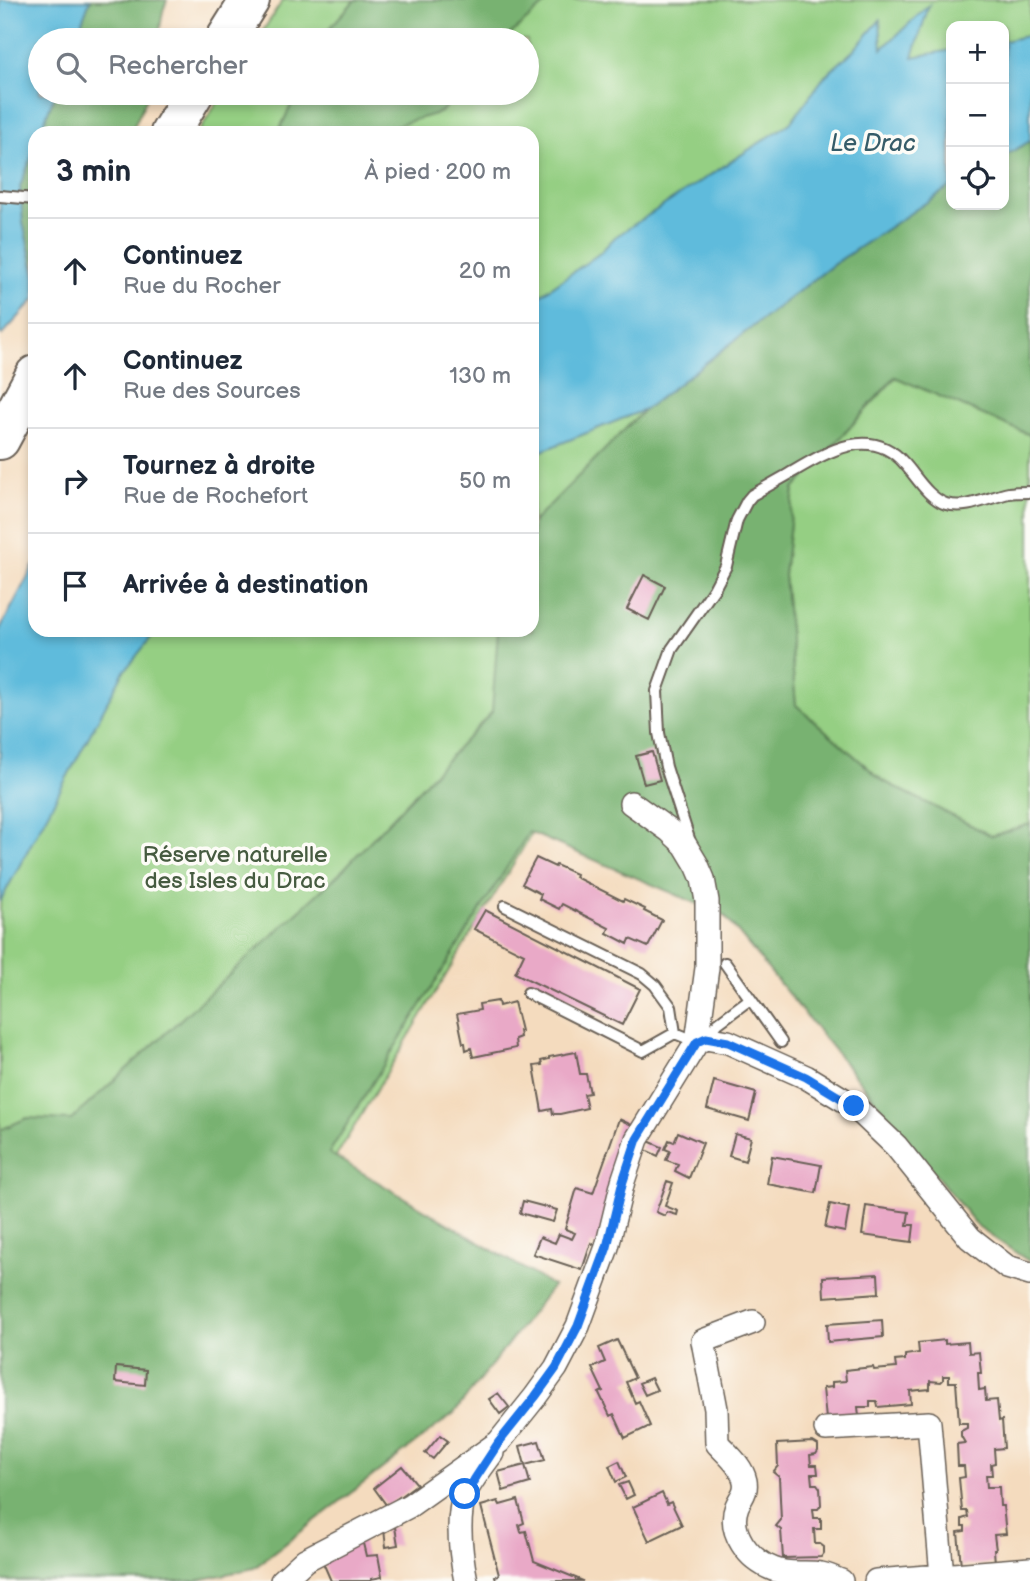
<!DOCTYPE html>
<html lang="fr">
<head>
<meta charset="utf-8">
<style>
	:root { --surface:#fff; --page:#f2f2f3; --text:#1f2937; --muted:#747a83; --line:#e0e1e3 }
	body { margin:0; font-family:"Balsamiq Sans",sans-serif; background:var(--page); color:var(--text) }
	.controls { position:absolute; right:21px; top:21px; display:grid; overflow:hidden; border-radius:14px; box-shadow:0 4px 10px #0003 }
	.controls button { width:63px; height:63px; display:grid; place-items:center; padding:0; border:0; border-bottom:2px solid var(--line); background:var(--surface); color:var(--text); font:35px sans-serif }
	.stop { position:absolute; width:21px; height:21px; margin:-16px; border:5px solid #1a73e8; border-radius:50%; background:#fff }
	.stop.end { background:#1a73e8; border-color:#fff; box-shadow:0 2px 7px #0008 }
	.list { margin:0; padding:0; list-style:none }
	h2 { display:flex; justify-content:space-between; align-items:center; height:91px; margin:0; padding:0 28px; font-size:30px }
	h2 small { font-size:23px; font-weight:400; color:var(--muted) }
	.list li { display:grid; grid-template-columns:46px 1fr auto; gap:21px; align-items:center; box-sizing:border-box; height:105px; padding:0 28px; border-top:2px solid var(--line) }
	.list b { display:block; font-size:26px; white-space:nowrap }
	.list p { margin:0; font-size:23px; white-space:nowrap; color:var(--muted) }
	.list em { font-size:23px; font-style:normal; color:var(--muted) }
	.icon { flex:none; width:38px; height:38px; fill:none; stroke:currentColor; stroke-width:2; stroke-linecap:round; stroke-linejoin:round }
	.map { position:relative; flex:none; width:1030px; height:1581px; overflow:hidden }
	.search { position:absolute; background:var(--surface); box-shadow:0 4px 10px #0003; left:28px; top:28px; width:511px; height:77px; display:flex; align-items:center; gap:18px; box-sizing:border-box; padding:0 24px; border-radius:38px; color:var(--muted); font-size:26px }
	.panel { position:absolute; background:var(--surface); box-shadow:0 4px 10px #0003; left:28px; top:126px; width:511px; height:511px; border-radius:21px }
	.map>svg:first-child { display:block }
</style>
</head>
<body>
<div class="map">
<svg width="1030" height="1581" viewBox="0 0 1030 1581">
	<rect width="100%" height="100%" fill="#fdfcf7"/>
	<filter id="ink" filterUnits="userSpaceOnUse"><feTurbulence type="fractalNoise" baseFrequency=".0143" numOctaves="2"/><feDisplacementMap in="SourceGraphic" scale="14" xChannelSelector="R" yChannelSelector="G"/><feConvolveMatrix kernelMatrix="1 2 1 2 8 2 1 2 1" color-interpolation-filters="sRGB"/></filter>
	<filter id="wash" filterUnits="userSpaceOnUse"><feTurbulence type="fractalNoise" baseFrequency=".00686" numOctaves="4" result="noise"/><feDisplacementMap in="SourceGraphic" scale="28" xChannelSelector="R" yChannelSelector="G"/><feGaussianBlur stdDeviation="1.57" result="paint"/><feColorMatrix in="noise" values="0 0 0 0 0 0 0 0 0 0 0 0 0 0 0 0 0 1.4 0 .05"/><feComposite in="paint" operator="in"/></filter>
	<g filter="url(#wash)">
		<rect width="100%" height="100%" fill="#f4dbbe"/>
		<!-- green -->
		<path fill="#95cf83" stroke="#587650" stroke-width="2" fill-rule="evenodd" d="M283,0H355L327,31L322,40H257Z
			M481,0H1030V229L883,331L546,810L323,1178L0,1179V738L60,630H532V133H359L389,93H527V40H440ZM951,26H1004V205H951Z
			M223,93H297L278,133H198Z
			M896,377L1030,435V824L992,836L883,781L796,705L784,575L794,489Z"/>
		<!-- forest -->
		<path fill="#78b271" stroke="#4a6746" stroke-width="2" d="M90,0H167L163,11L158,40H75Z
			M355,0H550L504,40H322L327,31Z
			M55,93H149L131,133H40Z
			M297,93H458L441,112L370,133H278Z
			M1030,141V435L895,377L794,489L784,575L796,705L883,781L992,836L1030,824V1262L979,1228L724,915L529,832L329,1153L553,1286L454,1413L254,1568L195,1581H0V1130L27,1118L71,1120L339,874L492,712L498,630H532V523L644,410L834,264L951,186V205H1004V156Z
			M35,147V276L23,222L20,187Z"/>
		<!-- water -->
		<path fill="#5ebbdc" stroke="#3d6c7c" stroke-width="2" d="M0,0H90L75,40H40V93H55L40,133H35V147L20,187L23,222L35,276V299L2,335L0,333Z
			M929,5L913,57L951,50V186L834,264L644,410L532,455V301L600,253L615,237L790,123L825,76L854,50L880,20L882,49Z
			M1030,35V141L1004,156V41Z
			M35,563V630H157L123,673L0,902V629Z"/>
		<g id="blocks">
			<!-- building -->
			<path fill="#e9a9c7" d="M644,575L665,586L649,620L627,609Z
				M652,752L660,780L644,784L636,756Z
				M536,858L555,867L556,865L576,874L575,877L623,901L624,899L645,909L644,911L662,920L648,947L630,939L628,944L607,933L609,928L562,904L559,909L539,899L541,894L522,884Z
				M485,910L640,989L622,1025L515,973L524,954L474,929Z
				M498,1001L499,1006L514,1002L521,1031H519L520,1037L515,1039L516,1048L473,1057L471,1048L466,1050L465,1043H463L457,1014L480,1010L479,1004Z
				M576,1052L580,1074H586L590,1093L584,1094L587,1108L560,1114H553L552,1109L542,1111L534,1066L542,1065L541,1061L549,1059V1057Z
				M714,1081L756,1093L749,1121L707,1109Z
				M619,1119L634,1126L597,1246L591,1243L582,1270L533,1254L540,1237L555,1243L559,1234L572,1239L575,1233L565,1229L577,1188L593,1193Z
				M678,1132L703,1143L689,1178L675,1171L678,1164L666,1160L670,1151L665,1149L669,1140L674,1142Z
				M735,1134L751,1138L745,1161L729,1156Z
				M646,1140L662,1147L658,1156L641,1148Z
				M772,1156L821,1165L816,1193L767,1184Z
				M667,1181L673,1183L665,1206L678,1211L677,1215L667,1212L665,1216L656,1212Z
				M523,1201L557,1210L553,1222L520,1213Z
				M830,1204L849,1208L845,1232L825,1228Z
				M866,1206L909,1212L907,1225H914L912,1242L862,1235Z
				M878,1274L879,1293L824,1297L823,1277Z
				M882,1320L883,1337L828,1342L827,1324Z
				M617,1340L635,1378L626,1382L635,1403L639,1401L650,1426L625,1438L614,1414L610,1416L599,1393L603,1391L592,1368L605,1362L599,1348Z
				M945,1340V1344L968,1342L969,1353L979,1352L981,1373H978L979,1390L985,1389L986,1401L997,1400L999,1421L1002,1420L1004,1448L994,1449L995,1463L991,1464L992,1475H986L987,1487H999L1000,1506H1003L1006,1534L994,1535L996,1550H994L995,1563L961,1566L958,1532L965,1531V1526H962V1519L968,1517L967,1511H962L959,1478L965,1477L964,1466H958L957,1444L965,1443L961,1436V1431L967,1428V1423H959L956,1382H949V1376H943V1380L941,1382L930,1381V1389L910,1391L911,1404L878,1407L877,1401H870V1407H858L859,1416L826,1419L823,1388L832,1387V1382L846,1381L845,1370L873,1367L874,1370L896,1368L895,1361L905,1360V1355L919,1353L918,1343Z
				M116,1367L146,1370L145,1385L115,1382Z
				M651,1378L657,1390L645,1395L639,1383Z
				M498,1393L509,1407L500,1414L489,1399Z
				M440,1435L448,1441L433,1459L425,1453Z
				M539,1441L545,1460L525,1465L520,1446Z
				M813,1442L818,1445V1451L816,1454L810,1455L811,1465H817L818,1474H811L812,1484H817L820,1488L821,1505L818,1509H813L814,1518H821V1529H814L815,1544H820L824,1547V1553L821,1557L783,1558L781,1530L776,1526L781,1520L779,1477L773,1472L778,1466L777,1444Z
				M619,1461L626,1477L616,1482L609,1466Z
				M525,1465L530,1483L503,1491L498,1472Z
				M402,1466L417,1484L387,1506L374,1488Z
				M628,1482L634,1495L626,1499L619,1485Z
				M662,1493L667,1504L671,1502L682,1525L649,1541L633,1507Z
				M518,1500L524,1523L519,1525L521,1532L526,1531L534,1561L583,1581H496L495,1576L499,1575L481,1506L498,1501L500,1505Z
				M395,1527L398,1545L386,1547L384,1529Z
				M362,1539L366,1556L378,1555L382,1577L371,1579V1581H331L321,1558Z"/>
		</g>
	</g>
	<g filter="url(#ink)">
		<use href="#blocks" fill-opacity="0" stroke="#685f55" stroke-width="2"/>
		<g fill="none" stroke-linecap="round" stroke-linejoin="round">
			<defs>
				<path id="lane" d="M0,196L35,199
					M690,842L666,767L659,733L657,691L672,649L714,589L726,566L737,520L747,501L752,495C764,488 777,481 789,474C825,453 870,424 904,463C916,476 928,498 946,504C967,510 989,497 1009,493C1015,492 1023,492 1030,492
					M505,906L642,974L655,985L671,1007L675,1033
					M725,963L781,1042
					M528,993L643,1051L675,1033L697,1042
					M706,1038L718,1023L750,999"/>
				<path id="street" d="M697,1042L706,1038L728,1042L806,1077L854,1106L896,1146L970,1238L1007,1267L1030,1274
					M753,1322L703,1341L716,1409L717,1443C727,1454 742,1466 745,1481C747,1492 741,1497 737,1506C727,1532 749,1560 773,1569C789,1576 805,1571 821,1574C828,1575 835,1579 841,1581
					M826,1429L929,1423L942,1576
					M282,1581L305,1560L409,1506L499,1442L535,1397L556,1368L578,1326L607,1247L623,1181L637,1139L697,1042L707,968V901L703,879L697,865L685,845L670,831L631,803
					M466,1581C461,1556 456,1519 465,1494C469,1483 484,1464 492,1453
					M876,1581L1030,1569"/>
				<path id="highway" d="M225,40L250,0
					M170,133L194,93
					M0,440L35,375"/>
			</defs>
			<!-- lane casing -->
			<use href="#lane" stroke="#685f55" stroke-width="14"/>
			<!-- street casing -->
			<use href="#street" stroke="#685f55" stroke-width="26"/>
			<!-- highway casing -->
			<use href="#highway" stroke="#685f55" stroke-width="42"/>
			<!-- lane -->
			<use href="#lane" stroke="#fff" stroke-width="10"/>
			<!-- street -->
			<use href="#street" stroke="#fff" stroke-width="23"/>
			<!-- highway -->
			<use href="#highway" stroke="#fff" stroke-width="38"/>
		</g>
	</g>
	<g fill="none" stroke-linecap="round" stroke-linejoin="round" filter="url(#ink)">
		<!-- route -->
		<path stroke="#1a73e8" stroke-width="9" d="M465,1494L499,1442L535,1397L556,1368L578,1326L607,1247L623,1181L637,1139L697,1042L706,1038L728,1042L806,1077L854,1106"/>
	</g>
	<g text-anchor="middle" stroke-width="7" stroke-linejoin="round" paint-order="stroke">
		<!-- park labels -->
		<g font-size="23" fill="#465b40" stroke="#fdfcf7">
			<text x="235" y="862">Réserve naturelle<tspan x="235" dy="26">des Isles du Drac</tspan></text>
		</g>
		<!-- water labels -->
		<g font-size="24" font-style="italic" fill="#365c69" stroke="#fdfcf7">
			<text x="873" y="151">Le Drac</text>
		</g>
	</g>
</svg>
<div class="controls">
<button>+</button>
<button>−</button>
<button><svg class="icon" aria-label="locate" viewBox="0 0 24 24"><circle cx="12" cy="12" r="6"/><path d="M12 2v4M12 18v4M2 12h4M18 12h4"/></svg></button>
</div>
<div class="stop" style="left:465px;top:1494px"></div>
<div class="stop end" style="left:854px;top:1106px"></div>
<div class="search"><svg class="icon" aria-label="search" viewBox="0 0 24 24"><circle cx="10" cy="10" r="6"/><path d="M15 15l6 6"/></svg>Rechercher</div>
<section class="panel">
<h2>3 min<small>À pied · 200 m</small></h2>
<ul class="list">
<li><svg class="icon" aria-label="ahead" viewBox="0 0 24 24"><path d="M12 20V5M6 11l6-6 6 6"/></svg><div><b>Continuez</b><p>Rue du Rocher</p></div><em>20 m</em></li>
<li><svg class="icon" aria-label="ahead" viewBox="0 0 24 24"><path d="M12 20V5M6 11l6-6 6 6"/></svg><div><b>Continuez</b><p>Rue des Sources</p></div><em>130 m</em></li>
<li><svg class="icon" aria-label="right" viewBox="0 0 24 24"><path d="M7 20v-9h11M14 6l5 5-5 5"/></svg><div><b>Tournez à droite</b><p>Rue de Rochefort</p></div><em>50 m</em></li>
<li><svg class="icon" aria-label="arrive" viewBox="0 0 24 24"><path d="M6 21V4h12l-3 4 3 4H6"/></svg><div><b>Arrivée à destination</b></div></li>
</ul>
</section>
</div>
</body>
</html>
